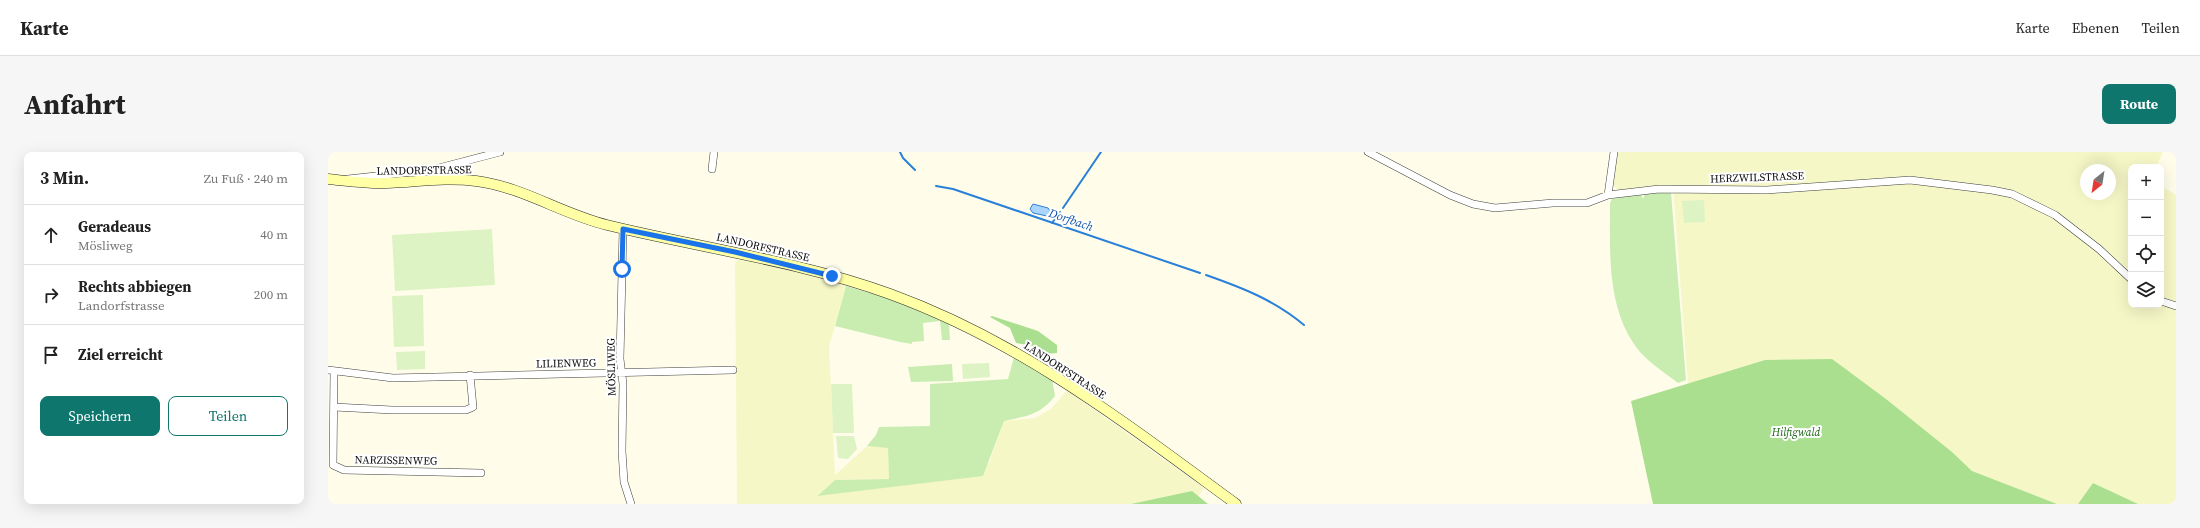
<!DOCTYPE html>
<html lang="de">
<head>
<meta charset="utf-8">
<style>
	:root { --surface:#fff; --page:#f6f6f6; --text:#222; --muted:#767676; --line:#e0e0e0; --accent:#0f766e }
	body { margin:0; font-family:"Source Serif 4",serif; background:var(--page); color:var(--text) }
	.controls { position:absolute; right:12px; top:12px; display:grid; overflow:hidden; border-radius:8px; box-shadow:0 4px 16px #0002 }
	.controls button { width:36px; height:36px; display:grid; place-items:center; padding:0; border:0; border-bottom:1px solid var(--line); background:var(--surface); color:var(--text); font:20px sans-serif }
	.compass { position:absolute; left:1752px; top:12px; width:36px; height:36px; border-radius:50%; background:var(--surface); box-shadow:0 4px 16px #0002; rotate:210deg }
	.stop { position:absolute; width:12px; height:12px; margin:-9px; border:3px solid #1a73e8; border-radius:50%; background:#fff }
	.stop.end { background:#1a73e8; border-color:#fff; box-shadow:0 1px 4px #0008 }
	.list { margin:0; padding:0; list-style:none }
	h2 { display:flex; justify-content:space-between; align-items:center; height:52px; margin:0; padding:0 16px; font-size:17px }
	h2 small { font-size:13px; font-weight:400; color:var(--muted) }
	.list li { display:grid; grid-template-columns:26px 1fr auto; gap:12px; align-items:center; box-sizing:border-box; height:60px; padding:0 16px; border-top:1px solid var(--line) }
	.list b { display:block; font-size:15px; white-space:nowrap }
	.list p { margin:0; font-size:13px; white-space:nowrap; color:var(--muted) }
	.list em { font-size:13px; font-style:normal; color:var(--muted) }
	.actions { display:flex; gap:8px; padding:12px 16px }
	.actions a { flex:1; padding:9px 0; border:1px solid var(--accent); border-radius:8px; text-align:center; font-size:14px; color:var(--accent) }
	.actions .main { background:var(--accent); color:#fff }
	.icon { flex:none; width:22px; height:22px; fill:none; stroke:currentColor; stroke-width:2; stroke-linecap:round; stroke-linejoin:round }
	.map { position:relative; flex:none; width:1848px; height:352px; overflow:hidden; border-radius:8px }
	header { display:flex; align-items:center; gap:24px; box-sizing:border-box; height:56px; padding:0 20px; background:var(--surface); border-bottom:1px solid var(--line) }
	header strong { font-size:19px }
	nav { display:flex; gap:22px; margin-inline-start:auto; font-size:14px }
	.intro { display:flex; align-items:center; justify-content:space-between; box-sizing:border-box; height:96px; padding:0 24px }
	h1 { margin:0; font-size:28px }
	.button { padding:10px 18px; border-radius:8px; background:var(--accent); color:#fff; font-size:14px; font-weight:700 }
	main { display:flex; gap:24px; padding:0 24px }
	aside { flex:1; background:var(--surface); border-radius:8px; box-shadow:0 4px 16px #0002 }
	.map>svg:first-child { display:block }
</style>
</head>
<body>
<header>
<strong>Karte</strong>
<nav><a>Karte</a><a>Ebenen</a><a>Teilen</a></nav>
</header>
<div class="intro"><h1>Anfahrt</h1><a class="button">Route</a></div>
<main>
<aside>
<h2>3 Min.<small>Zu Fuß · 240 m</small></h2>
<ul class="list">
<li><svg class="icon" aria-label="ahead" viewBox="0 0 24 24"><path d="M12 20V5M6 11l6-6 6 6"/></svg><div><b>Geradeaus</b><p>Mösliweg</p></div><em>40 m</em></li>
<li><svg class="icon" aria-label="right" viewBox="0 0 24 24"><path d="M7 20v-9h11M14 6l5 5-5 5"/></svg><div><b>Rechts abbiegen</b><p>Landorfstrasse</p></div><em>200 m</em></li>
<li><svg class="icon" aria-label="arrive" viewBox="0 0 24 24"><path d="M6 21V4h12l-3 4 3 4H6"/></svg><div><b>Ziel erreicht</b></div></li>
</ul>
<div class="actions"><a class="main">Speichern</a><a>Teilen</a></div>
</aside>
<div class="map">
<svg width="1848" height="352" viewBox="0 0 1848 352">
	<rect width="100%" height="100%" fill="#fffdea"/>
	<!-- farmland -->
	<path fill="#f6f7c7" fill-rule="evenodd" d="M1287,0H1835L1828,15H1803V153H1833V34L1848,43V352H1810L1765,331L1750,352H1729L1644,319L1624,300L1437,208L1360,232L1345,35L1294,39L1289,37L1283,32ZM1758,18H1782V42H1758Z
		M411,107L433,112L445,109L519,129L501,195L507,323L539,294L560,295L561,327L507,328L489,343L661,311L676,269L707,266L723,257L739,238L876,336L870,345L864,339L803,352H409L407,111Z"/>
	<!-- green -->
	<path fill="#c9edb0" d="M1343,40L1358,228L1350,231C1337,221 1323,212 1312,200C1278,159 1282,100 1282,51L1284,47L1313,42L1315,47L1317,41Z
		M518,134L559,146L621,171L622,188H614L612,169L595,171L596,189L584,190V192L572,190L507,174Z
		M686,205L724,227L727,244C712,263 699,264 676,269L655,324L489,344L507,328L561,327L560,296L539,294L548,283L551,275L602,274V232L680,227Z
		M624,212L625,229L583,230L580,215Z"/>
	<!-- forest -->
	<path fill="#a9df8e" d="M664,164L710,179L729,193V201L716,202L711,195L688,191L682,176L662,165Z
		M1504,207L1558,247L1624,300L1644,319L1729,352H1325L1303,249L1437,208Z
		M1765,331L1810,352H1750Z
		M864,339L880,352H803Z"/>
	<!-- pitch -->
	<path fill="#ddf3c3" d="M1376,48L1377,70L1356,71L1354,49Z
		M164,77L167,133L67,139L64,83Z
		M95,143L96,194L66,195L64,144Z
		M97,199V217L69,218L68,200Z
		M661,211L662,225L635,227L634,212Z
		M503,232H524L526,281H505Z
		M508,284H526L529,297L520,307L510,306Z"/>
	<!-- water -->
	<path fill="#a9d4fc" stroke="#2a80d9" d="M705,52L720,56L724,61L719,64L705,61L702,57Z"/>
	<g fill="none" stroke-linecap="round" stroke-linejoin="round">
		<!-- stream -->
		<path stroke="#2a80d9" stroke-width="2" d="M572,0L575,6L587,18
			M608,34L625,37L872,121
			M735,56L773,0
			M724,71L732,60
			M878,123C915,136 946,148 976,173"/>
		<defs>
			<path id="street" d="M1040,0L1122,43L1145,52L1167,56L1225,51H1259L1280,43L1331,37L1439,38L1582,28L1664,38L1684,42L1727,63L1771,97L1803,127
				M384,17L386,0
				M20,27L103,18L172,0
				M1280,43L1286,0
				M295,77L292,207L295,232L294,299L296,330L303,352
				M1833,149L1848,154
				M0,218L65,226L405,218
				M6,219L5,313L16,318L153,321
				M6,255L64,258H138L145,255L142,223"/>
			<path id="secondary" d="M0,27C20,29 39,32 59,31C89,30 118,25 148,29C195,35 234,62 279,73C373,96 471,109 562,142C694,190 796,270 908,352"/>
		</defs>
		<!-- street casing -->
		<use href="#street" stroke="#3e3e3e" stroke-width="8"/>
		<!-- secondary casing -->
		<use href="#secondary" stroke="#2d2d2d" stroke-width="11"/>
		<!-- street -->
		<use href="#street" stroke="#fff" stroke-width="7"/>
		<!-- secondary -->
		<use href="#secondary" stroke="#ffffa5" stroke-width="10"/>
	</g>
	<g fill="none" stroke-linecap="round" stroke-linejoin="round">
		<!-- route -->
		<path stroke="#1a73e8" stroke-width="5" d="M294,117L295,77L407,100L504,124"/>
	</g>
	<g text-anchor="middle" stroke-width="4" stroke-linejoin="round" paint-order="stroke">
		<!-- street labels -->
		<g font-size="11" fill="#0b0b0b" stroke="#fff">
			<text transform="translate(96 18) rotate(-1)" y="4">LANDORFSTRASSE</text>
			<text transform="translate(1429 25) rotate(-2)" y="4">HERZWILSTRASSE</text>
			<text transform="translate(435 95) rotate(13)" y="4">LANDORFSTRASSE</text>
			<text transform="translate(238 211) rotate(-1)" y="4">LILIENWEG</text>
			<text transform="translate(283 215) rotate(-91)" y="4">MÖSLIWEG</text>
			<text transform="translate(737 218) rotate(33)" y="4">LANDORFSTRASSE</text>
			<text transform="translate(68 308) rotate(1)" y="4">NARZISSENWEG</text>
		</g>
		<!-- park labels -->
		<g font-size="11" font-style="italic" fill="#1f6817" stroke="#fff">
			<text x="1468" y="284">Hilfigwald</text>
		</g>
		<!-- water labels -->
		<g font-size="12" font-style="italic" fill="#0b51a7" stroke="#fff">
			<text transform="translate(743 68) rotate(19)" y="4">Dorfbach</text>
		</g>
	</g>
</svg>
<div class="controls">
<button>+</button>
<button>−</button>
<button><svg class="icon" aria-label="locate" viewBox="0 0 24 24"><circle cx="12" cy="12" r="6"/><path d="M12 2v4M12 18v4M2 12h4M18 12h4"/></svg></button>
<button><svg class="icon" aria-label="layers" viewBox="0 0 24 24"><path d="M12 4l9 5-9 5-9-5zM3 14l9 5 9-5"/></svg></button>
</div>
<svg class="compass" viewBox="-18 -18 36 36"><path d="M0-13l5 13h-10z" fill="#e53935"/><path d="M0 13l5-13h-10z" fill="#767676"/></svg>
<div class="stop" style="left:294px;top:117px"></div>
<div class="stop end" style="left:504px;top:124px"></div>
</div>
</main>
</body>
</html>
